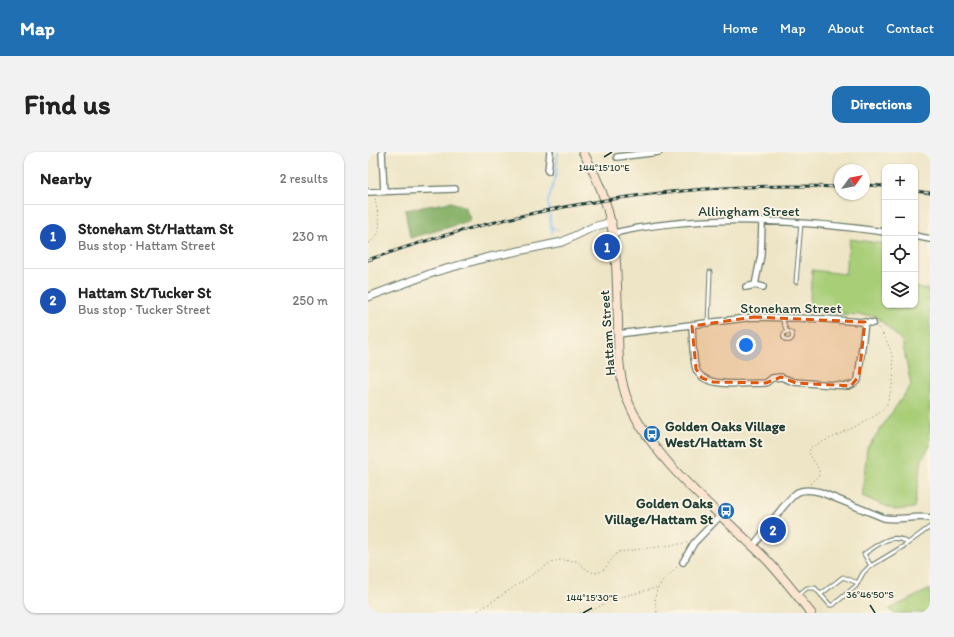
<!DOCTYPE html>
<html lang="en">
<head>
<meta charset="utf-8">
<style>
	:root { --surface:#fff; --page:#f2f2f2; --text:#222; --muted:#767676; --line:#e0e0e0; --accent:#1f6fb2 }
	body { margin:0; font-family:Itim,sans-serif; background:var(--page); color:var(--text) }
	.controls { position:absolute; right:12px; top:12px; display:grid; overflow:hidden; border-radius:8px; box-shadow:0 1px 3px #0004 }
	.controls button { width:36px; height:36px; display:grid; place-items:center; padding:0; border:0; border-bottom:1px solid var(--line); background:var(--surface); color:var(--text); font:20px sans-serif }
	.compass { position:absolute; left:466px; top:12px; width:36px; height:36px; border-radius:50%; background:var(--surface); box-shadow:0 1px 3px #0004; rotate:57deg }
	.you { position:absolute; left:378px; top:193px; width:14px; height:14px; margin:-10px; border:3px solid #fff; border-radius:50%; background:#1a73e8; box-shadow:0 0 0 6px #1a73e833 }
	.badge { display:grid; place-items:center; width:26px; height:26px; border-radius:50%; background:var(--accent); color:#fff; font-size:13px; font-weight:700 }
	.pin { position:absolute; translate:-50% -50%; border:2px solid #fff; box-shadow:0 1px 4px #0006 }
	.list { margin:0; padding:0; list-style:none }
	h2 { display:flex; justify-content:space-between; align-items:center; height:52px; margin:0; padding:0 16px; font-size:17px }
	h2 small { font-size:13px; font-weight:400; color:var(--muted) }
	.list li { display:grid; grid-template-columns:26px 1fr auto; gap:12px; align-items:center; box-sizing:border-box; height:64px; padding:0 16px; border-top:1px solid var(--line) }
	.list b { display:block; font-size:15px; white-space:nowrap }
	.list p { margin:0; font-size:13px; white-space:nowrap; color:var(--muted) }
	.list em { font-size:13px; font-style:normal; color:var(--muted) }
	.icon { flex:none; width:22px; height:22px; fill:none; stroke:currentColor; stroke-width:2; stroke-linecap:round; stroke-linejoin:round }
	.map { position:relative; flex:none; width:562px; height:461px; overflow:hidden; border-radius:12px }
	header { display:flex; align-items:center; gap:24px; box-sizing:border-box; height:56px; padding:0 20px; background:var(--accent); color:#fff }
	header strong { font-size:19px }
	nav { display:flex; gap:22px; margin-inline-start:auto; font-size:14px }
	.intro { display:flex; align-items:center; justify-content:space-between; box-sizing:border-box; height:96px; padding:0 24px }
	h1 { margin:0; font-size:28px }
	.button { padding:10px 18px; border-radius:12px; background:var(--accent); color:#fff; font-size:14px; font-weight:700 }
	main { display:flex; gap:24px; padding:0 24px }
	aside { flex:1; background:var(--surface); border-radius:12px; box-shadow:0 1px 3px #0004 }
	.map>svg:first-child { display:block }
</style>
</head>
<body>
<header>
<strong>Map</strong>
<nav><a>Home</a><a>Map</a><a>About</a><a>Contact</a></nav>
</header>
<div class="intro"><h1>Find us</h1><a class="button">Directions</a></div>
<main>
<aside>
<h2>Nearby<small>2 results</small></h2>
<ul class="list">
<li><span class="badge" style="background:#1a4fb4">1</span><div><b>Stoneham St/Hattam St</b><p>Bus stop · Hattam Street</p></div><em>230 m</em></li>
<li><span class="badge" style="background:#1a4fb4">2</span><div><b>Hattam St/Tucker St</b><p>Bus stop · Tucker Street</p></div><em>250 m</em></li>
</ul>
</aside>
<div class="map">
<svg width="562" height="461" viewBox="0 0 562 461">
	<rect width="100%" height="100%" fill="#fcf5e5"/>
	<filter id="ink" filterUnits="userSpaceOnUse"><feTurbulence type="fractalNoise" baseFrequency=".025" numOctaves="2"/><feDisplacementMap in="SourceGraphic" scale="8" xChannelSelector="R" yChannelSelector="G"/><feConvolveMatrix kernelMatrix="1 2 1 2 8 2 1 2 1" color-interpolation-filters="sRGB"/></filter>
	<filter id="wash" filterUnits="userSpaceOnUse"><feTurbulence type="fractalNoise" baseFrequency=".012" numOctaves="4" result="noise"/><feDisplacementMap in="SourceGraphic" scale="16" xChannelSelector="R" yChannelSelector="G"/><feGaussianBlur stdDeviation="0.9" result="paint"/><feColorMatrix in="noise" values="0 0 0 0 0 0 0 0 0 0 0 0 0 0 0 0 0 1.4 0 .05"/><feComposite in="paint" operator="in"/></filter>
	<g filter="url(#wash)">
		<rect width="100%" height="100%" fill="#eee5c6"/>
		<!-- green -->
		<path fill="#a8ce78" stroke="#648656" d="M482,87L517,92V110L513,128L517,129V153H547V135L562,138V294L554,307L546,356L527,358L494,344L499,296L543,233L534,189L508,164L441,160L444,118L477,122Z
			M562,437V461H525L522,457Z"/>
		<!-- forest -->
		<path fill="#86b168" stroke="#52774e" d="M83,50L97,55L103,69L42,86L37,58Z"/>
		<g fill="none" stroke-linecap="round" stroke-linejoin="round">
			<!-- stream -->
			<path stroke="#81bcf3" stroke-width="1.5" d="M184,76L191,78
				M184,81L180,50L188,23L190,0"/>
		</g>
	</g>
	<g filter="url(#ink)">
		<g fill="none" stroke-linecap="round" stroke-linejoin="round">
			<defs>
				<path id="service" d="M428,130L433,71
					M414,166L419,180
					M340,172L342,120
					M415.5 184a4.5 4.5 0 1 1 9 0a4.5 4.5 0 1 1-9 0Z
					M503,414L496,402C510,393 524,379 540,391
					M453,442L475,425L490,431
					M430,443L439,436H447L462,453H465L488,434L495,421L501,415L536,394L562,375"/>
				<path id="minor" d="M14,0L16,40
					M249,5L291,0
					M180,19L182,0
					M0,40L87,37
					M246,81C330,61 432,68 517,80
					M547,84L562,87
					M387,133L393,103L394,70
					M378,135L387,133L395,135
					M324,174C325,187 324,204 328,217C335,237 380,231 398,231L404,226L413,225L426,230L480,234L485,232L490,228L497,170
					M250,182L386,165L457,167L505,171
					M385,394C395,382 419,346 430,340C437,337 444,338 452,340L516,366C532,369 547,363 562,366
					M315,410L326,391L353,363"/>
				<path id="tertiary" d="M0,145L67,120L117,106L194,90L225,75L244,70"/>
				<path id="secondary" d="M215,0C250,60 248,102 250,169C250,194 250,220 258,244C280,304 345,355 390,399C410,418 426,440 443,461"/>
			</defs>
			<!-- service casing -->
			<use href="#service" stroke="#677867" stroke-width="5"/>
			<!-- minor casing -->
			<use href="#minor" stroke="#677867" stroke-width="8"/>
			<!-- tertiary casing -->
			<use href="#tertiary" stroke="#677867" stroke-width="9"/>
			<!-- secondary casing -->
			<use href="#secondary" stroke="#677867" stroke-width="10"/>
			<!-- path -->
			<path stroke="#677867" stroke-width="1" stroke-dasharray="1 3" stroke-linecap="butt" d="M0,91C20,80 8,62 7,45
				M442,332L451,323V318L441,301L443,295C458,288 508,267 517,256C519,252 521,246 522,242C529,218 526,194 509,175
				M289,460C282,435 296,429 311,413
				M107,461L182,411L191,408L209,409C213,412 217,417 222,419C236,427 242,405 251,400L319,391
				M212,461L225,458L245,447L288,436"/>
			<!-- service -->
			<use href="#service" stroke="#fff" stroke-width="3"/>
			<!-- minor -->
			<use href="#minor" stroke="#fff" stroke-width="5.5"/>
			<!-- tertiary -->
			<use href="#tertiary" stroke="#fff" stroke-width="7"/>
			<!-- secondary -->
			<use href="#secondary" stroke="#fce5d0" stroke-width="8"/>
			<defs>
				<path id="rail" d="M496,33L517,34
					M547,39L562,41
					M0,108C152,54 311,29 472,35"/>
			</defs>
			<!-- rail casing -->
			<use href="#rail" stroke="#1f3d34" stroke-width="3"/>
			<!-- rail -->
			<use href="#rail" stroke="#fcf5e5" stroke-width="1.5" stroke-dasharray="4.5" stroke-linecap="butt"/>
		</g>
	</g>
	<!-- marked area -->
	<path fill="#de580e" fill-opacity="0.2" stroke="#de580e" stroke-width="3" stroke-dasharray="8 5" stroke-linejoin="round" d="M386,165L497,170L491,224L483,234L428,231L413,225L398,231L345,230L334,226L328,217L324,174Z"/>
	<!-- ticks -->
	<path fill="none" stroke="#1f3d34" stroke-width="1.5" d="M236,5L244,0M502,453L507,461M215,461L224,456"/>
	<!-- icons -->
	<defs>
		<symbol id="bus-disc" viewBox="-11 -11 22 22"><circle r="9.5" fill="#1f6fb2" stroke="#fcf5e5"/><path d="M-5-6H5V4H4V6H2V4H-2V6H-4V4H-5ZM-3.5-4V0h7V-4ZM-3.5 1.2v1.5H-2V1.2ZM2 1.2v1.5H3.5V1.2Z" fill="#fff"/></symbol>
	</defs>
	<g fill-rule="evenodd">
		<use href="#bus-disc" x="274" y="272" width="20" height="20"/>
		<use href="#bus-disc" x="348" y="349" width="20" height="20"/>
	</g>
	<g text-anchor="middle" stroke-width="3.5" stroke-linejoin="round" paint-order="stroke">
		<!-- street labels -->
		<g font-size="14" fill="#1f3d34" stroke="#fcf5e5">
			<text x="381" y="64">Allingham Street</text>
			<text x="423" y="161">Stoneham Street</text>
			<text transform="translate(239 181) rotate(-94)" y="5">Hattam Street</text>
		</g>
		<!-- poi labels -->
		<g font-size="14" font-weight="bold" fill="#1f3d34" stroke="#fcf5e5" text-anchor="start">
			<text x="297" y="279">Golden Oaks Village<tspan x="297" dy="16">West/Hattam St</tspan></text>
			<text x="345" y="356" text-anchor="end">Golden Oaks<tspan x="345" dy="16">Village/Hattam St</tspan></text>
		</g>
	</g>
	<g font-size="10" text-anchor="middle" fill="#1f3d34" stroke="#fcf5e5" stroke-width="3.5" stroke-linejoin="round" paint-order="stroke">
		<text x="236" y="19">144°15'10"E</text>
		<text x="502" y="446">36°46'50"S</text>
		<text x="224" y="449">144°15'30"E</text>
	</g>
</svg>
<div class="controls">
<button>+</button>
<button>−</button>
<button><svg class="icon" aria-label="locate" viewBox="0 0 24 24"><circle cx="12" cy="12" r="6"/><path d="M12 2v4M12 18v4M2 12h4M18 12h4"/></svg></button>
<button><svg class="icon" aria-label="layers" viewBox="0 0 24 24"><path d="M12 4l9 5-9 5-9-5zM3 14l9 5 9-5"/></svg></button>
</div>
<svg class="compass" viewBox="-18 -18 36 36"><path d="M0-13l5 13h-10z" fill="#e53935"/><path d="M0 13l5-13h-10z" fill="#767676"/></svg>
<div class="you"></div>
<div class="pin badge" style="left:239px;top:95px;background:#1a4fb4">1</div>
<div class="pin badge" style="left:405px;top:378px;background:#1a4fb4">2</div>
</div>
</main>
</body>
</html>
